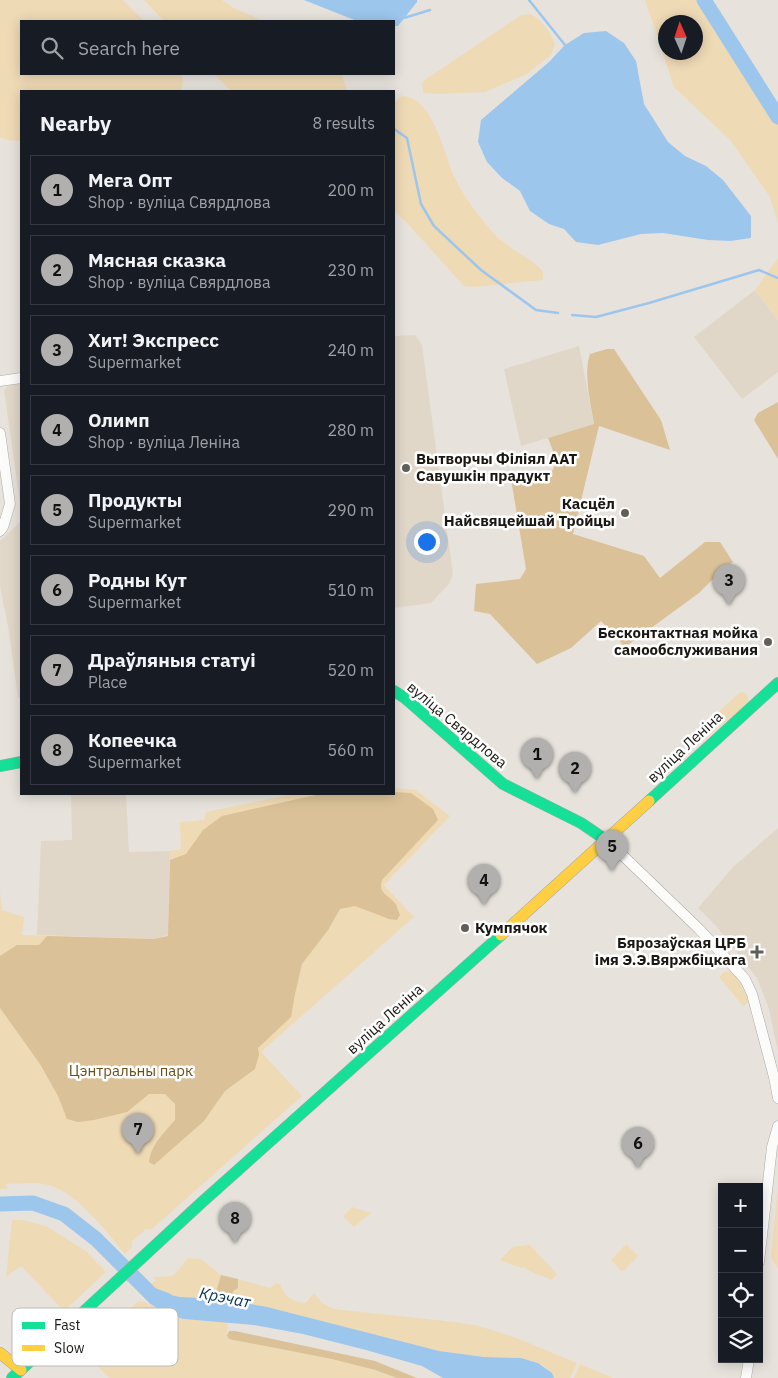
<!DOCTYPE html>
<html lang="en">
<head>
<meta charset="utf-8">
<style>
	:root { --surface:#171b24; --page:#242831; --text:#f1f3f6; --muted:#9ea1a6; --line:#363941; --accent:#b1b0af }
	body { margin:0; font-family:"IBM Plex Sans",sans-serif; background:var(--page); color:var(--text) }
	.controls { position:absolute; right:15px; bottom:15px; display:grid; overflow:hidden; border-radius:0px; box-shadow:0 2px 12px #0003 }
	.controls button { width:45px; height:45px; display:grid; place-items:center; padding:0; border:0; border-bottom:1px solid var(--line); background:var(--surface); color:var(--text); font:25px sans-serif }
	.compass { position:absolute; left:658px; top:15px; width:45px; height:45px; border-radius:50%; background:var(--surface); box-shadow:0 2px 12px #0003; rotate:357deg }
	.you { position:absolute; left:426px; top:541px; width:18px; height:18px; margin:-12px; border:4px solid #fff; border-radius:50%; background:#1a73e8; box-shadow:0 0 0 8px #1a73e833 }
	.badge { display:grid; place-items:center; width:32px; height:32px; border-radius:50%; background:var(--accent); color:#111; font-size:16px; font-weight:700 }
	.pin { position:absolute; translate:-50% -41px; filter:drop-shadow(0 1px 2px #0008) }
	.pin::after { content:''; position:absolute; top:26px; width:18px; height:15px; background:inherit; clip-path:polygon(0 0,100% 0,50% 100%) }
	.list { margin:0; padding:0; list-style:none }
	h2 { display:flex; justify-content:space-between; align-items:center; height:65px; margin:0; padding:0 20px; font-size:21px }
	h2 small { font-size:16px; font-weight:400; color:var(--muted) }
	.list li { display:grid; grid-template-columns:32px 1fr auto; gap:15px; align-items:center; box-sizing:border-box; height:70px; margin:0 10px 10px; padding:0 10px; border:1px solid var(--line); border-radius:0px }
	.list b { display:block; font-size:19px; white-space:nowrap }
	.list p { margin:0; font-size:16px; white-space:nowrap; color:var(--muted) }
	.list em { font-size:16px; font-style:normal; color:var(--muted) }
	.icon { flex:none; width:28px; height:28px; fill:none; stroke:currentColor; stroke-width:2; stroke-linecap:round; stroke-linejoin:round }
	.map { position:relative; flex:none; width:778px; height:1378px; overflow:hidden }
	.search { position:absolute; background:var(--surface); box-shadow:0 2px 12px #0003; left:20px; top:20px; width:375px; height:55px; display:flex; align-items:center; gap:12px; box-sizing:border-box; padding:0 18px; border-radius:0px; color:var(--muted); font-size:19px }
	.panel { position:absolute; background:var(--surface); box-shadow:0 2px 12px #0003; left:20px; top:90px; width:375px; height:705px; border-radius:0px }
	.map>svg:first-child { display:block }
</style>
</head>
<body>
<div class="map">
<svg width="778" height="1378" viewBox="0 0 778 1378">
	<rect width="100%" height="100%" fill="#e7e3dc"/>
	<!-- built -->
	<path fill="#e0d7c9" d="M755,290L778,320V372L742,399L694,337Z
		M415,335L422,345L453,574L449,584L431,603L394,608V336Z
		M579,346L594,424L521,446L504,369Z
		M21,383V510L4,390L8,386Z
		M21,521V697L18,698L9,632L0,586V541Z
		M71,794H126L129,852L170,851L168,935L154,939L37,935L41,841L72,840Z
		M778,828V1052L769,1009L757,978L716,926L698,908L733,867Z"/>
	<!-- green -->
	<path fill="#efdab6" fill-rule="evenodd" d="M0,0H123L144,21H21V74H182L183,82L181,91H21V141L6,140L0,137Z
		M144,0H222L234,8L263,21H164Z
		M645,0H704L778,117V224L770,197L731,141L674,87ZM666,22H696V52H666Z
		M530,14C542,19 550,32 555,44L551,55L527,74L485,92L441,94L423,93L422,82L521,15Z
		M214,74H342L347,91H231Z
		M402,96C433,96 444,155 455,178C463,196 488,230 503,242C516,252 531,259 543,271V280L475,287L464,286L407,223L394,211V103Z
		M778,258V320L755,290Z
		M742,692L747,694L749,703L706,738L702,736L700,729L739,693Z
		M394,788L416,790L450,816L384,885L414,917L261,1052L302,1096L151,1230L146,1229L132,1241V1247L125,1254C107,1232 73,1188 44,1184C32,1182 18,1184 6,1184L7,1189H0V891L2,910L24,917L22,935L154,939L168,935L170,851L181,849L180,822L204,820L206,812L293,794H394Z
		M731,971L738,978L748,1000L747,1003L743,1006L719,977L724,972Z
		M778,1184V1269L771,1258Z
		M352,1207L371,1213L354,1227L343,1216Z
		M12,1220H23L46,1226L86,1251L106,1272L64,1311L21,1266L6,1277Z
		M529,1244L557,1274L552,1280L527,1270L525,1267L521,1268L500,1260C504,1256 511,1246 517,1246C522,1245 524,1247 529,1244Z
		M626,1244L638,1256L622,1272L611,1260Z
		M188,1258L201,1259L221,1275L214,1299C197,1299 161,1297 148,1287L155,1281L154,1277L173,1276Z
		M238,1279L270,1288L275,1284H280C284,1297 293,1302 306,1303L314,1293L322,1303L334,1309L455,1322L479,1326L514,1337L577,1363L570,1378H554C544,1354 506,1358 485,1357C476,1356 467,1355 459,1354C381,1344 306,1315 229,1300L233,1296V1291L238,1288Z
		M139,1301C153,1303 159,1312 171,1316C190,1321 209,1320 228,1322L227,1336L229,1339C284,1346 345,1359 397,1378H109L80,1348Z
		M580,1364L613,1378H614H574Z"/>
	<!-- forest -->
	<path fill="#dac197" d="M607,349H614L661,420L670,450L599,426L573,534L644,556L660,578L705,542H720L733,562L719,573L699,593L625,647L601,621L571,648L537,664L490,614L474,611L476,584L520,579L526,569L511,479L523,470L540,480C562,470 555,456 548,438L594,424C591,404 583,374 590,354Z
		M778,402V459L754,420L758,413Z
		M394,792L411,793L433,809L438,820L382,880C378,893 387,894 395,903C397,906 398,911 400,915L397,920L389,919L355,906L340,909L328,930L302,964L295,994L291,1017L258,1048L259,1055L255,1069L225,1091L204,1121L154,1165L149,1162C151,1144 165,1132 175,1120V1104L165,1094H149L127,1112L94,1120L78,1122L67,1119L58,1096L40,1064L0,1008V956L17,945H39L47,936L154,939L168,936L170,860L186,854L203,830L222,816L320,794H394Z
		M221,1275L238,1279V1288L233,1291L234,1296L229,1300L214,1299Z
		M229,1331H235L375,1361L417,1378H397L375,1370L332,1359L229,1339L227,1336Z"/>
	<!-- water -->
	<path fill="#9dc6ec" d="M304,0H417V2L398,26H394V21H357Z
		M606,31L624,43L636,61L644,104L668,142L685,156L706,166L723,180L751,216V238L730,241L708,240L663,233L641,234L598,245L576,242L564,229L549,224L530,211L520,191L502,178L487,162L478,142L481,120L549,62L565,45L584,33Z
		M152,1291L180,1297L222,1299L267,1307L439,1351L484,1357L521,1358L538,1363L552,1373L554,1378H443L422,1366L366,1350L303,1334L254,1325L184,1319L168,1315L149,1303L147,1299V1294Z"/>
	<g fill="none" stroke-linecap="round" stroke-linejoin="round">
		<!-- stream -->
		<path stroke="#9dc6ec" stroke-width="2.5" d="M529,0L565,45
			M404,18L430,10
			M394,129L407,138L421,204L434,226L481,270L536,310L558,313
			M572,315L596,317L649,303L759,270L778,278"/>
		<!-- river -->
		<path stroke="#9dc6ec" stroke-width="15" d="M704,0L778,117
			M0,1204L33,1203L64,1214L96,1239L152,1295L166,1300"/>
		<defs>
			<path id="street" d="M0,381L21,378
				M0,433L10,504L3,527L0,531
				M613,846L699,929L745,979L752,994L774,1077L778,1098
				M759,1262L772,1147L778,1126
				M746,1378L749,1359"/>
			<path id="fast" d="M394,691L405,698L503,784L581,823L606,840
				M0,766L21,762
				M649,801L778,683
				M12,1378L200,1204L501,935"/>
			<path id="slow" d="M501,935L649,801
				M0,1353L21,1370"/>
		</defs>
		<!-- street casing -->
		<use href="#street" stroke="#aeaba5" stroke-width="11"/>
		<!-- fast casing -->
		<use href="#fast" stroke="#aeaba5" stroke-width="12"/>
		<!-- slow casing -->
		<use href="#slow" stroke="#aeaba5" stroke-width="12"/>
		<!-- street -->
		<use href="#street" stroke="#fbfbfa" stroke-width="10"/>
		<!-- fast -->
		<use href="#fast" stroke="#16e098" stroke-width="11"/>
		<!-- slow -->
		<use href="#slow" stroke="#ffcf43" stroke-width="11"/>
	</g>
	<!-- markers -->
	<g fill="#625f59" stroke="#fff" stroke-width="2">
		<circle cx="406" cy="468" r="5"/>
		<circle cx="625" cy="513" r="5"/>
		<circle cx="768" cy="642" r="5"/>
		<circle cx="465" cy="928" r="5"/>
		<path d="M754.5 944.5h5v5h5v5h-5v5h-5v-5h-5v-5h5z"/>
	</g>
	<g text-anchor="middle" stroke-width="5" stroke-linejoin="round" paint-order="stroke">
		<!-- poi labels -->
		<g font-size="15" font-weight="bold" fill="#1b1813" stroke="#fff" text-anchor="end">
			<text x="416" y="464" text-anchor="start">Вытворчы Філіял ААТ<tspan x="416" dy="17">Савушкін прадукт</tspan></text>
			<text x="615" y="509">Касцёл<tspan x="615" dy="17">Найсвяцейшай Тройцы</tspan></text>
			<text x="758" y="638">Бесконтактная мойка<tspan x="758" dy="17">самообслуживания</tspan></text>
			<text x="475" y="933" text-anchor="start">Кумпячок</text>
			<text x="746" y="948">Бярозаўская ЦРБ<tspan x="746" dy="17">імя Э.Э.Вяржбіцкага</tspan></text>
		</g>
		<!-- street labels -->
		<g font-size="15" fill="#1b1813" stroke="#fff">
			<text transform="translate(457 725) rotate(40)" y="5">вуліца Свярдлова</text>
			<text transform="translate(685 747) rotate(-43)" y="5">вуліца Леніна</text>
			<text transform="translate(385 1019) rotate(-42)" y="5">вуліца Леніна</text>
		</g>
		<!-- park labels -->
		<g font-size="15" fill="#6a4e16" stroke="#fff">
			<text x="131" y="1076">Цэнтральны парк</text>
		</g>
		<!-- water labels -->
		<g font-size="16" font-style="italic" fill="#013154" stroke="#fff">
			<text transform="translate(225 1297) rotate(11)" y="6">Крэчат</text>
		</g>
	</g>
	<!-- legend -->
	<rect x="12" y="1308" width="166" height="58" rx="8" fill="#fff" stroke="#bbbab8" stroke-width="1"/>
	<rect x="22" y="1322" width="23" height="7" fill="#16e098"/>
	<rect x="22" y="1345" width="23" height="6" fill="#ffcf43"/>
	<g font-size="14" fill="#1b1813">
		<text x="54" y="1330">Fast</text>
		<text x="54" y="1353">Slow</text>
	</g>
</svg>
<div class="controls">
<button>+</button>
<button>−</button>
<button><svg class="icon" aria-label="locate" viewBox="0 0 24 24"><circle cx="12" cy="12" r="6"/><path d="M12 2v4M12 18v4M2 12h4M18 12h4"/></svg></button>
<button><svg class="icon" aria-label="layers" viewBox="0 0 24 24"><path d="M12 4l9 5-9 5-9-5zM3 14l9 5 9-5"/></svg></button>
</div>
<svg class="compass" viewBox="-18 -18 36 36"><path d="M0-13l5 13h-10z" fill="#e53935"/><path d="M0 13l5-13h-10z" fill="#9ea1a6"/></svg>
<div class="you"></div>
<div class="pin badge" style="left:537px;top:779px">1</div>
<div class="pin badge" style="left:575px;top:793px">2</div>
<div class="pin badge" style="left:729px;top:605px">3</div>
<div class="pin badge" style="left:484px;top:905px">4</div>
<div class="pin badge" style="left:612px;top:871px">5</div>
<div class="pin badge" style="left:638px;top:1168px">6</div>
<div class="pin badge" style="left:138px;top:1154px">7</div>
<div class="pin badge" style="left:235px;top:1243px">8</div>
<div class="search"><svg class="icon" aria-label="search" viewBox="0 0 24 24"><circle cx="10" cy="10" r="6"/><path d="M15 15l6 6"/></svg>Search here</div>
<section class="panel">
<h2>Nearby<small>8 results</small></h2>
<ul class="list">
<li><span class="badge">1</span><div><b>Мега Опт</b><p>Shop · вуліца Свярдлова</p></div><em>200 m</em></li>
<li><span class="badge">2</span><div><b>Мясная сказка</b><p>Shop · вуліца Свярдлова</p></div><em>230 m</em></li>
<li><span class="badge">3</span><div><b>Хит! Экспресс</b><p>Supermarket</p></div><em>240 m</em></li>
<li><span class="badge">4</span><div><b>Олимп</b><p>Shop · вуліца Леніна</p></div><em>280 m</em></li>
<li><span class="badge">5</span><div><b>Продукты</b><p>Supermarket</p></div><em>290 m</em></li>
<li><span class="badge">6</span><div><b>Родны Кут</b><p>Supermarket</p></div><em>510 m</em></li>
<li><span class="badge">7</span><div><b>Драўляныя статуі</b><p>Place</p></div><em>520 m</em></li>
<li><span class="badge">8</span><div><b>Копеечка</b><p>Supermarket</p></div><em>560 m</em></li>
</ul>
</section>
</div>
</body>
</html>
